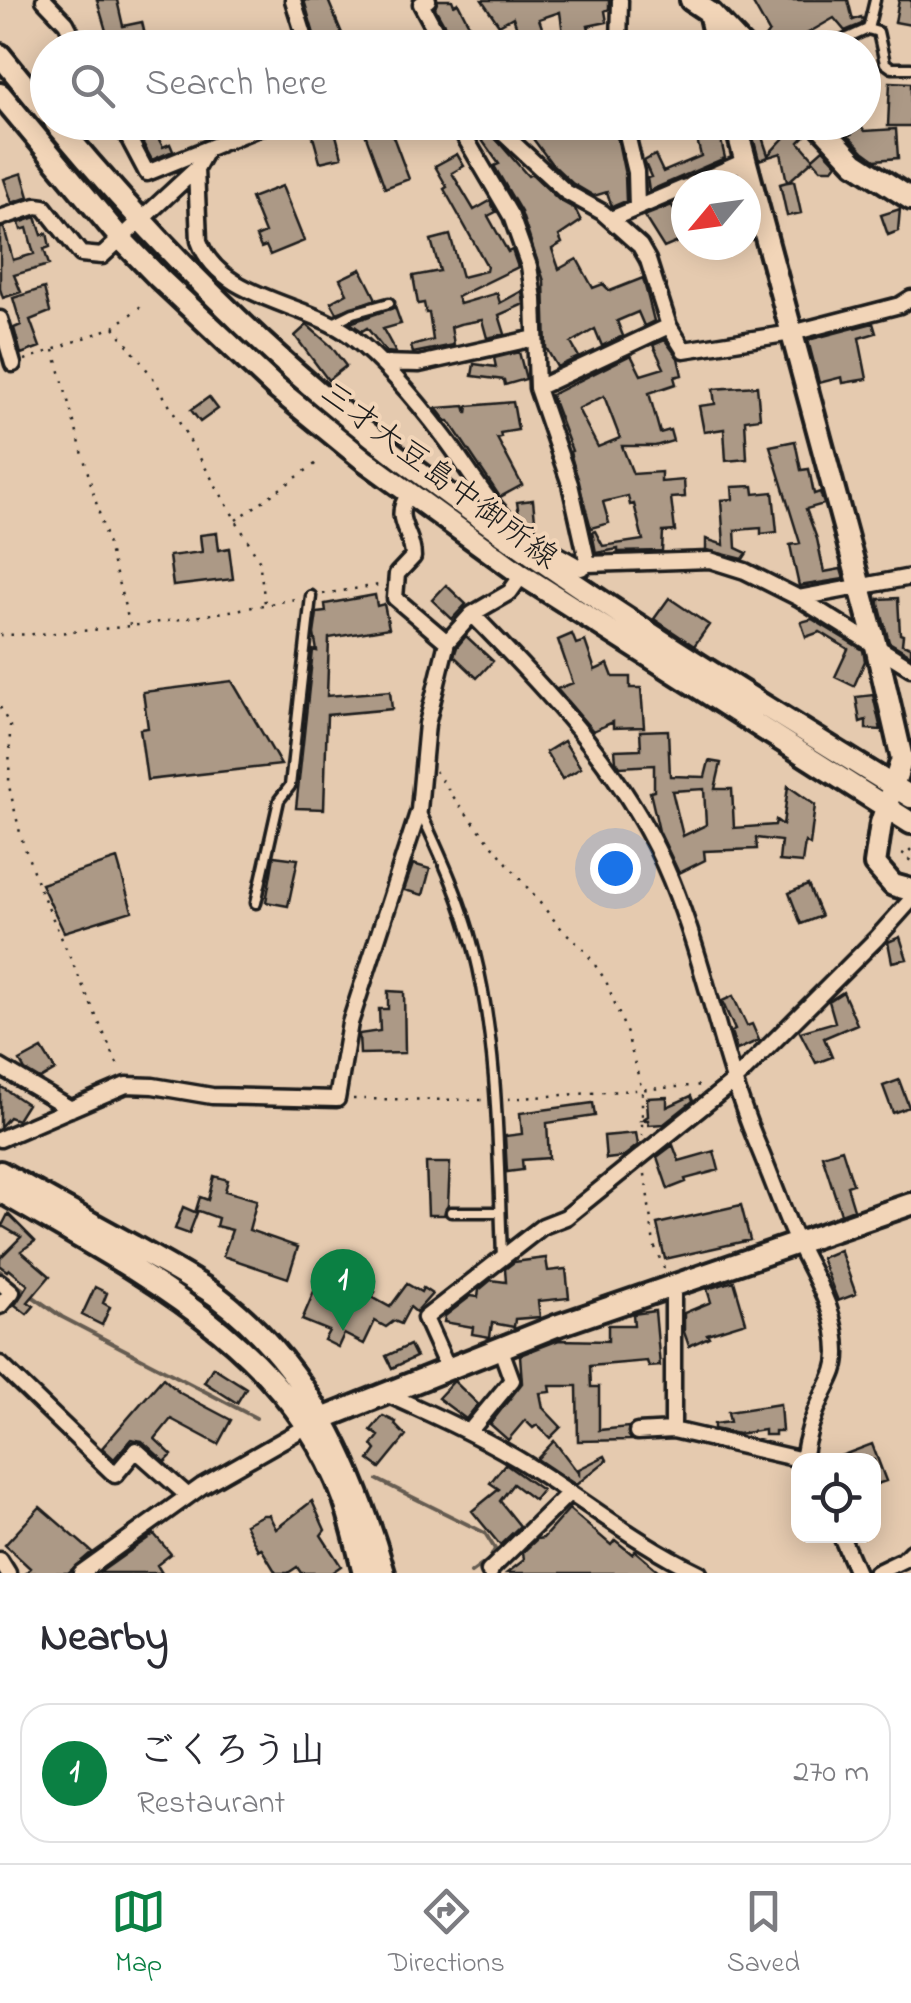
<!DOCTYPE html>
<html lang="en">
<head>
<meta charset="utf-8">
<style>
	:root { --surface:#fff; --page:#f7f7f7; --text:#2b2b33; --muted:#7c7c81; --line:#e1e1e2; --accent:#0b8043 }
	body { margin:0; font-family:"Indie Flower","Klee One",sans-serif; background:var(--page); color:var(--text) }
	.controls { position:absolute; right:30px; bottom:30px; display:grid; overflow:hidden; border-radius:20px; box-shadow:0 5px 25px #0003 }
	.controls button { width:90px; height:90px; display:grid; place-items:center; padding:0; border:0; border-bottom:2px solid var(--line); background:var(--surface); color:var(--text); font:50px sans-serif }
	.compass { position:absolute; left:671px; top:170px; width:90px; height:90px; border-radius:50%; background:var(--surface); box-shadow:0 5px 25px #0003; rotate:241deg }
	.you { position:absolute; left:615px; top:868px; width:35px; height:35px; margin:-25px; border:8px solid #fff; border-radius:50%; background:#1a73e8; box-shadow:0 0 0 15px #1a73e833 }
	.badge { display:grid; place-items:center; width:65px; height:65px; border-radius:50%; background:var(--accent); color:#fff; font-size:32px; font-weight:700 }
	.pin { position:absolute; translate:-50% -82px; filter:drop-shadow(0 2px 5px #0008) }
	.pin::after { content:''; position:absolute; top:52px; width:35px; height:30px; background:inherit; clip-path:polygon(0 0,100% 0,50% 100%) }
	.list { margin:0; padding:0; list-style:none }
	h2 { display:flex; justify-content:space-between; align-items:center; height:130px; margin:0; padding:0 40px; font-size:42px }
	h2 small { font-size:32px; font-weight:400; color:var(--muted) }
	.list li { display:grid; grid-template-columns:65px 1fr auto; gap:30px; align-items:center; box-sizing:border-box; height:140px; margin:0 20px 20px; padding:0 20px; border:2px solid var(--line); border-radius:30px }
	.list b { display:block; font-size:38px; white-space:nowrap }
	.list p { margin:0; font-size:32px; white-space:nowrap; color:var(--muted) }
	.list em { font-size:32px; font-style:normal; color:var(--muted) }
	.icon { flex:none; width:55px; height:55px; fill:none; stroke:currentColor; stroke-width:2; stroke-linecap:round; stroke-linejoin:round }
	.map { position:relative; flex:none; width:911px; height:1573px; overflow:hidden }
	.search { position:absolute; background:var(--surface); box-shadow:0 5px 25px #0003; left:30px; right:30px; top:30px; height:110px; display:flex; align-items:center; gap:25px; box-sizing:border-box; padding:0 35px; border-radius:55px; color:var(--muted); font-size:38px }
	.sheet { height:290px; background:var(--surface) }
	nav { display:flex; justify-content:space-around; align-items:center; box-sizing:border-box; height:140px; border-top:2px solid var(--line); background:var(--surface); font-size:28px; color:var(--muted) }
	nav a { display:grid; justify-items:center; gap:5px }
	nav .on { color:var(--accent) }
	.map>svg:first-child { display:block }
</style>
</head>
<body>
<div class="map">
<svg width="911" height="1573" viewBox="0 0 911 1573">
	<rect width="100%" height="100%" fill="#e5caaf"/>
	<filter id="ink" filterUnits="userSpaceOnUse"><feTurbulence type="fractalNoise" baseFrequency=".01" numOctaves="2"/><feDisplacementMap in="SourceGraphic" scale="20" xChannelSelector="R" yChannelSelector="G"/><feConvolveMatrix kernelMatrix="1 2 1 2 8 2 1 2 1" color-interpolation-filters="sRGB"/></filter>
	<g filter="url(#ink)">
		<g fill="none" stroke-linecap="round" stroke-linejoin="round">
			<!-- stream -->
			<path stroke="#655b51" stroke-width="4" d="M0,1076L55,1108
				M0,1271L25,1291
				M32,1296L62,1317L256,1418
				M378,1480L485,1533L495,1549L490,1559L471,1573"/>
		</g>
		<!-- building -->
		<path fill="#ac9986" stroke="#1c1c1c" stroke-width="2.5" fill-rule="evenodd" d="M97,0H117L123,26L142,22L148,48H111Z
			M304,0H328L348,48H318Z
			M438,0H452L454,5L458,3L481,48H450L453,40L435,8Z
			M482,0H609V9L605,11L607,22L588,26L591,34L586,37L583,48H565L560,12L539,19L549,48H524L513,17L499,25Z
			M751,0H848L853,20L861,17L863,20L862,24L845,31L834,18L801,37L810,48H757L769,32Z
			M899,0H911V25L895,22Z
			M890,82L911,83V126H888Z
			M309,122H384L388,132L391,131L409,179L385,188L362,125L336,135L342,157L320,162Z
			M469,122H481L528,176L532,174L559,200L575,209L581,221L559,236L562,243L552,249L559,269L577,259L593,288L603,284L610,291L643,278L654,321L644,326L638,312L617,321L623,336L602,346L595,329L571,343L579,357L557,367L546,348L544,281L521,212L494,166L499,164Z
			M556,122H614L625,175L626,201L612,207L607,192L594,196L572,183L551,163L531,136L556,127Z
			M749,122H757L768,155L795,126L805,136L799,142L813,158L823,149L837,164L833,169H821L813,160L788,182L794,181L801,213L787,216L780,184L787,182L781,153L759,160Z
			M717,123L725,158L649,191L647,178L651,177L644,161L655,155L663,172L701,156L695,131Z
			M151,125L163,147L170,144L173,151L152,160L137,132Z
			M861,126L865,131L896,129L898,158L875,160L864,152L849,136Z
			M457,154L464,166L452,173L474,210L490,201L496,212L488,216L508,252L512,250L518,267L457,297L460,304L497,293L500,303L522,291L524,304L499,315L505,334L487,338L482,320L460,324L451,327L454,345L413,353L411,346L433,340L429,313H426L424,303L418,304L413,276L440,271L431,240L450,235L462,277L486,271L487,266L444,189L447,187L435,166Z
			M22,173L29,197L12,203L4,179Z
			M282,186L304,241L270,255L266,246L261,248L256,237L265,233L251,198Z
			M672,205L685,239L664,248L644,216Z
			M900,209L898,231L888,235L881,215Z
			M36,217L42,235L47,233L50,247L44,249L49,265L14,275L21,292L3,298L0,289V228H4L13,260L34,254L27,228L21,230L19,223Z
			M361,269L376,299L337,313L331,302L347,293L340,279Z
			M44,288L50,312L30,320L40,347L21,354L14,328L21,325L13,298Z
			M395,307L401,324L383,329L396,353L386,352L367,328L362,331L350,323Z
			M873,323L876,333L859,338L867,379L843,383L842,377L819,383L808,340Z
			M307,325L331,346L346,366L328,380L295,336Z
			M665,340L678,358L682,375L674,377L676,384L649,393L660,433L670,430L673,441L655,446H622L633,474L661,472V482L684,480L685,497L671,498L675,531L663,532L662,551L618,552V549L596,553L592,532L595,531L603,546L643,540L634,504L630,505L628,496L603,502L609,523L591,528L570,452L572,451L551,395L631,355L641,375L664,368L653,345ZM604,396L620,438L598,447L578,409Z
			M519,352L526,379L505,385L504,380L472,376L474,364L496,367L494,358Z
			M757,386L760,418L745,420L747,459L726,461L724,429L704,432L699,406L715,404L713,389Z
			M209,397L218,409L200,422L191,410Z
			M513,402L518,430L500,433L501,437L497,438L522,485L500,497L449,421H446L436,408L465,406L467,413L468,406Z
			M795,441L801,470L809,469L814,494L820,492L824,504L806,509L817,539L824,572L841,569L844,579L799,586L790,545L800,543L770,446Z
			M753,486L754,494L773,492L777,532L761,534V528L735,530L736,548L747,553L743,559L706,550V539L724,545L721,500L733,499L732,487Z
			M533,500L536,530L519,515L517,502Z
			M217,533L219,550L229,548L233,579L173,586L169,556L202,552L200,535Z
			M446,585L466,604L452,619L432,600Z
			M375,595L377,606L384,604L389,628L329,638L327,696L390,691L392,709L327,715L324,809L296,808L313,650L317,651L314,634L317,613L326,612L325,604Z
			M669,598L709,625L694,646L654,619Z
			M898,598L900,634L903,635L902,644L911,647V655L889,642L879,604V599Z
			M812,619L863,650L865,661L854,686L835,677L848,649L820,632L806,637L801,622Z
			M572,634L576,644L585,641L595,670L608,664L613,677H630V688H641L644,727L613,728V722L593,731L557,689L573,683L558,640Z
			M466,636L493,661L477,678L454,656L457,647Z
			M232,681L281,765L147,780L140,729L148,728L143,692Z
			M873,695L881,730L866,729V720L860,722L856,697Z
			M668,730L670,776L705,777L709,761L721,763L715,789H732L734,828L775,825L776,820L783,825L788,786L815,805L810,845L805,842L802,863L779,861L781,841L756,838L757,849L704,851L705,860L679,873L659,831L650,792L654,791V765L620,767L616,761L615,750L641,749L640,731ZM704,789L706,825L683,836L672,791Z
			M564,741L581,768L562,779L546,752Z
			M274,856L298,859L288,906L266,902Z
			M117,859L132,911L64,932L41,884Z
			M413,864L430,869L423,895L404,890Z
			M808,885L821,916L801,924L789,893Z
			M900,937L907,959L892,962L888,942Z
			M388,991L404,992L405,1053L360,1054L359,1034L380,1031L379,1009H388Z
			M843,992L857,1024L824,1038L832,1057L816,1063L800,1032L835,1022L829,1001Z
			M733,996L747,1026L752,1024L759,1040L737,1050L731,1032L735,1030L722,1001Z
			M42,1049L55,1070L40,1079L25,1070L20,1061Z
			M899,1080L909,1107L893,1113L883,1086Z
			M0,1086L27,1104L17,1120L9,1117L0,1127Z
			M691,1096L693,1101L664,1124L649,1125L648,1120H642L648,1116L647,1098L667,1097V1107Z
			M593,1103L595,1116L547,1123L549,1158L522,1160L523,1170L507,1172L505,1136L522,1134L520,1113Z
			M636,1133L638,1145L623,1157L606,1159L604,1136Z
			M673,1145L679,1161L714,1151L719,1170L685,1179L686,1182L668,1189L657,1157Z
			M842,1149L853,1184L847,1186L854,1209L841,1214L822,1155Z
			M426,1163H450L448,1205L444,1215H428Z
			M214,1176L228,1180L225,1191L257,1200L249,1230L298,1247L288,1278L223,1256L232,1230L216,1226L218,1218L196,1210L200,1197L208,1200Z
			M741,1205L750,1240L665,1259L657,1224Z
			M183,1207L197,1213L189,1234L175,1229Z
			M8,1214L35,1241L21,1251L50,1276L28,1302L34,1306L27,1314L15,1305L28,1285L9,1269L7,1271L0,1266V1258L21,1237L2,1226Z
			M840,1250L856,1294L838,1301L821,1258Z
			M546,1258L548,1271L566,1269L569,1298L538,1301L540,1317L515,1319L514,1327L492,1323L490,1337L472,1334L473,1327L444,1322L445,1316L471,1296L478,1297L479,1290L491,1280L506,1282L505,1269L514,1262Z
			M325,1265L350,1275L348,1278L375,1292L372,1297L390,1307L407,1284L421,1292L423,1288L432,1294L416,1312L410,1307L401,1324L394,1321L386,1327L375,1321L364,1344L344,1334L338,1347L324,1340L329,1331L302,1320Z
			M734,1281L746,1322L707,1334L709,1337L689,1346L684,1332V1313L711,1302L707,1289Z
			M95,1287L107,1293L103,1303L110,1307L102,1325L82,1315Z
			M655,1311L660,1366L649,1367L647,1361L590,1366L591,1387H599V1430L628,1427L631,1440L578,1441L577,1386H550L551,1392L540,1393L543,1408L561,1427L550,1438L537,1425L533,1428L525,1420L508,1440L490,1424L522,1383L520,1355L559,1340L608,1341V1325H634L633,1314Z
			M410,1345L416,1357L392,1368L386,1356Z
			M213,1367L246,1388L237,1403L204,1382Z
			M163,1378L180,1393L231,1420L218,1444L171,1419L155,1439L172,1455L165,1462L142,1441L131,1439L114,1459L102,1448Z
			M454,1381L478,1404L466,1419L438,1398Z
			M780,1404L782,1431H775V1435H764V1430L738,1434L714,1429V1424L730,1422L728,1412Z
			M383,1416L396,1422L395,1425L406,1436L380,1468L369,1460L376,1450L372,1445L379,1436L371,1430Z
			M554,1441L579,1474V1469L605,1456L607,1460L576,1485L537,1459Z
			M872,1444L886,1481L874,1485V1460H830Z
			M505,1464L542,1490L534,1500L513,1484L500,1501L520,1526L500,1545L472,1511L499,1489L490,1483Z
			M312,1501L325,1530L321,1535L341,1566L331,1573H301L297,1567L288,1573H276L261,1548L258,1550L245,1524L263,1515H269L276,1529Z
			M40,1507L92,1552L68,1573H26L30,1568L5,1545Z
			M569,1509L611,1545L615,1540L632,1554L635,1551L661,1573H507L524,1560L523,1552L537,1539L543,1538Z
			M154,1534L171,1554L157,1565L162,1573H99Z"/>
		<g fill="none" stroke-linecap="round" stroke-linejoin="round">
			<defs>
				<path id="lane" d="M868,29L878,32L885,63L892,68H911
					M826,48L868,29L875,0
					M331,324L353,313L389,303
					M421,813C442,858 462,902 474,950C499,1049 498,1155 502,1257
					M256,903L279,800L290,786L311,596
					M451,1212H500"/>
				<path id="street" d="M44,0L66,23L79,48
					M293,0L308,48
					M428,0L421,4L440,39L439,48
					M619,48L620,0
					M120,122L147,173L273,122
					M456,122L511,216L529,266L534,299L537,388L570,484L588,564
					M491,122L566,192L602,212L640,246L648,260L669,326L684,350L792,333L900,305L911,298
					M624,122L636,172L637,208
					M196,169L199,241C220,300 307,302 351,336C387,364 418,402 445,438C468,468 486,503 516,528C535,544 560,555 581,568
					M691,185L745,161
					M0,218L36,206L44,207L81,254L102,256L196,169L207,149
					M611,219L686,187
					M0,319L13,364
					M381,363L419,364L535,338
					M537,388L669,326
					M409,494C390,520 413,530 413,557L397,574L395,598L447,642
					M583,567L588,564L710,560L745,571L799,598L911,577
					M799,598L911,668
					M472,614C551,694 628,775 671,880C706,965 721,1056 756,1141C769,1171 780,1203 793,1233C811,1273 837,1307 837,1353C837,1371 830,1380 823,1395C813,1416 806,1438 803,1460
					M0,1067L71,1109
					M0,1139L126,1085L153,1086L212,1096L337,1099L350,1023L419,810L427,724L447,642L472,614L510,592L522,575
					M0,1282L12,1292L0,1306
					M673,1288V1430L803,1460
					M0,1364L115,1475L136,1450L188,1496
					M447,1367L425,1318L543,1226L566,1217L733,1082L876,939L911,900
					M384,1393C429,1413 474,1433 516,1458C578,1495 633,1542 699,1573
					M469,1432L512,1380L500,1347
					M637,1432L673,1430
					M841,1536L857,1573
					M0,1560L8,1573
					M81,1573L202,1486L311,1424
					M490,1573L489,1571L569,1493
					M876,1573L903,1560L911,1552"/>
				<path id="secondary" d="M691,0L709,12L717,48
					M711,13L744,48
					M0,55L48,114
					M0,94L121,239L159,278L276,388L364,460L522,575L911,823
					M55,122C142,226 237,326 342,412C519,557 717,677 911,797
					M735,122L876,646L902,759L881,823L875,864L893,885L911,890
					M817,122L855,163L911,199
					M0,1172C44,1197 89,1222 133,1246C162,1263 192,1278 218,1297C308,1365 354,1468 384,1573
					M0,1191C133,1269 288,1343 344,1499C352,1523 358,1549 364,1573
					M322,1419L556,1326L911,1204"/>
			</defs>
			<!-- lane casing -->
			<use href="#lane" stroke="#1c1c1c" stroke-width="15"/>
			<!-- street casing -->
			<use href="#street" stroke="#1c1c1c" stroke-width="21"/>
			<!-- secondary casing -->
			<use href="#secondary" stroke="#1c1c1c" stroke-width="28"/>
			<!-- path -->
			<path stroke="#1c1c1c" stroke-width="2.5" stroke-dasharray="2.5 8" stroke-linecap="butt" d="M114,327L154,379L259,560L265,603
				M54,350L130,625
				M25,360L114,327L145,303
				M236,520L321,460
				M323,594L385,584
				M0,635C102,634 201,617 301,598
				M0,707L10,726L9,786L21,837L38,885L120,1070
				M435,771L460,806L559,926L586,952L606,981L627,1034L642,1090V1136
				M911,851L908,848L902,855L911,861
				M353,1099L485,1100
				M508,1099L705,1085
				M645,1174L654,1245L666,1273"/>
			<!-- lane -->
			<use href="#lane" stroke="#f2d5b8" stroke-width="8"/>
			<!-- street -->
			<use href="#street" stroke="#f2d5b8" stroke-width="14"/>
			<!-- secondary -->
			<use href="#secondary" stroke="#f2d5b8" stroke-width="20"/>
		</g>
	</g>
	<g text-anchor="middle" stroke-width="8" stroke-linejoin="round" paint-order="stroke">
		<!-- street labels -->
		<g font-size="32" fill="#1c1c1c" stroke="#f2d5b8">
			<text transform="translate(440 474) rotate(37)" y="11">三才大豆島中御所線</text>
		</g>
	</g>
</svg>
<div class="controls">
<button><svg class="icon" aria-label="locate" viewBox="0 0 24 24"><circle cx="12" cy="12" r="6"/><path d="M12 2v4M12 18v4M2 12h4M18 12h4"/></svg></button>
</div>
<svg class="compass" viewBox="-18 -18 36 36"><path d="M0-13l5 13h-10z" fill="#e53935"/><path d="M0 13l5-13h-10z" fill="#7c7c81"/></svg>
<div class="you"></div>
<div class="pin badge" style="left:343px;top:1331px">1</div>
<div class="search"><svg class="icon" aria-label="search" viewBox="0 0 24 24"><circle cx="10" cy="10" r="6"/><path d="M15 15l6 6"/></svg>Search here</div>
</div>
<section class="sheet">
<h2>Nearby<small></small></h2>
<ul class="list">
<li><span class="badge">1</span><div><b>ごくろう山</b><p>Restaurant</p></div><em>270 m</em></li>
</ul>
</section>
<nav>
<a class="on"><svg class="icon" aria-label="map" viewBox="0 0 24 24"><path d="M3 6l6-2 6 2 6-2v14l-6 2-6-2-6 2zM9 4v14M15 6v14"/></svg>Map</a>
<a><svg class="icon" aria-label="directions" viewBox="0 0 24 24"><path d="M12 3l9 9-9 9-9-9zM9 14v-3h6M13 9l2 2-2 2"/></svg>Directions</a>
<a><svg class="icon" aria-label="saved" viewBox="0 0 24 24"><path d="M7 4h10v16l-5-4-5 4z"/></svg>Saved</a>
</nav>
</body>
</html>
